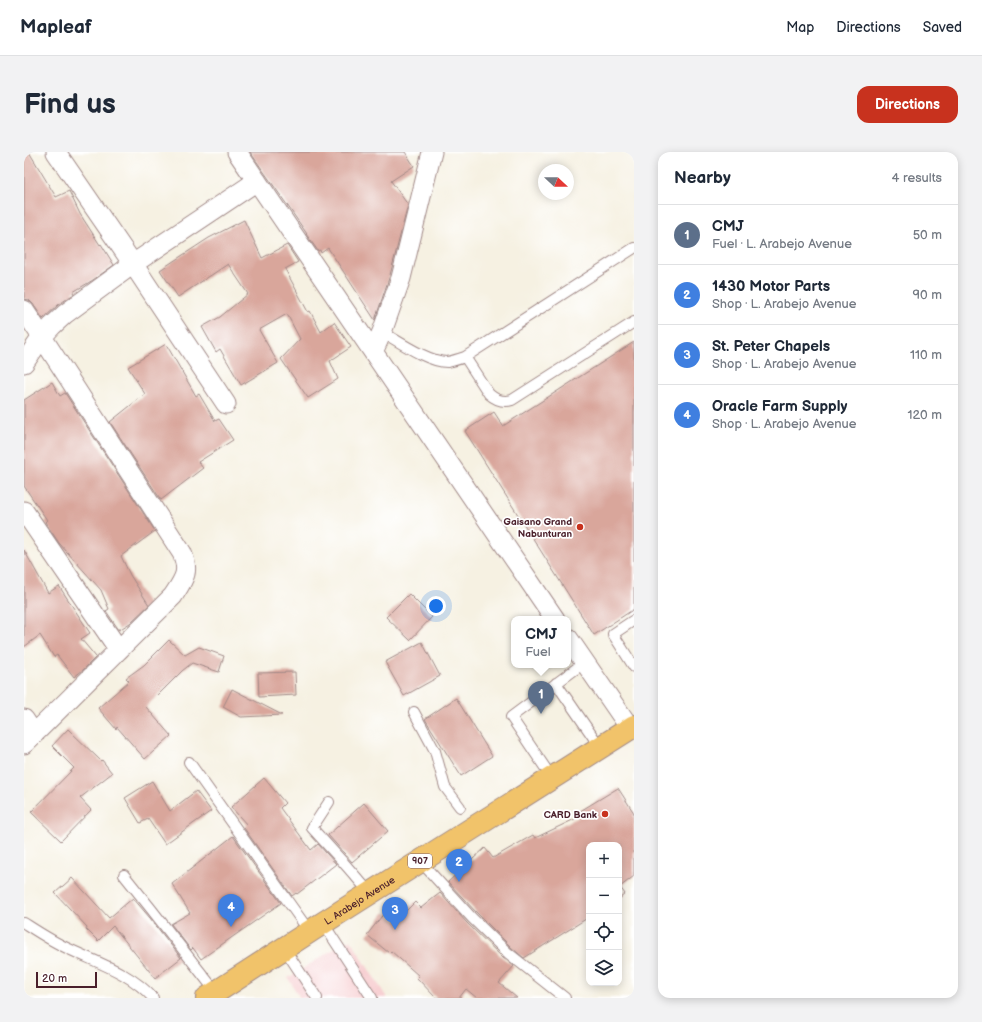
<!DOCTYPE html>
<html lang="en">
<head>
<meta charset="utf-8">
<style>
	:root { --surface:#fff; --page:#f2f2f3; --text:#1f2937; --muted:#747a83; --line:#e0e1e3; --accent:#c8321e }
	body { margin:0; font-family:"Balsamiq Sans",sans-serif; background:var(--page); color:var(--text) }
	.controls { position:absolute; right:12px; bottom:12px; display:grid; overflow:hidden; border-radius:8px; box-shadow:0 2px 10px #0003 }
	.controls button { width:36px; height:36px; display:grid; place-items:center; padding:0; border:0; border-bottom:1px solid var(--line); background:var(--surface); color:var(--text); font:20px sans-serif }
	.compass { position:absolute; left:514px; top:12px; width:36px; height:36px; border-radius:50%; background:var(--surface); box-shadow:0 2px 10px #0003; rotate:112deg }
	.scale { position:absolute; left:12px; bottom:10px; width:61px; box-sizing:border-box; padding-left:4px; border:2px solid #4a1f2b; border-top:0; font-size:11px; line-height:14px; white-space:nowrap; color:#4a1f2b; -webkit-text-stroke:3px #fff; paint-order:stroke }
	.you { position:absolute; left:412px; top:454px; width:14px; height:14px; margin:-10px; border:3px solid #fff; border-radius:50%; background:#1a73e8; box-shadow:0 0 0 6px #1a73e833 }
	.badge { display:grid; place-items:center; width:26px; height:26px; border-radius:50%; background:var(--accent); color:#fff; font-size:13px; font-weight:700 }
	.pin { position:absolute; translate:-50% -33px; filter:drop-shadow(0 1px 2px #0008) }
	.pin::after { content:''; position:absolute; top:21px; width:14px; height:12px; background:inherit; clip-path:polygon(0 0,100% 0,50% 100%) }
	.popup { position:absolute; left:487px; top:464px; width:60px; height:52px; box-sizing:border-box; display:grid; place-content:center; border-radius:8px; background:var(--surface); filter:drop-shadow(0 1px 3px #0005); font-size:13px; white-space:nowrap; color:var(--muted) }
	.popup b { font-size:15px; color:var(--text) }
	.popup::after { content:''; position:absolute; left:50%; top:100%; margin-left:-8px; border:8px solid transparent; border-top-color:var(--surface) }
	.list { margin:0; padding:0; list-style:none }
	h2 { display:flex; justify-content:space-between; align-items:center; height:52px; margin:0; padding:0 16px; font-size:17px }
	h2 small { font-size:13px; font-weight:400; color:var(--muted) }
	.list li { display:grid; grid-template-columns:26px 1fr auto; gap:12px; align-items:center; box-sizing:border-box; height:60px; padding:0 16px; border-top:1px solid var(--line) }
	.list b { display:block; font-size:15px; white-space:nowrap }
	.list p { margin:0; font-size:13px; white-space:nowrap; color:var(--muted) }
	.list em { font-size:13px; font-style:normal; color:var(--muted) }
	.icon { flex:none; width:22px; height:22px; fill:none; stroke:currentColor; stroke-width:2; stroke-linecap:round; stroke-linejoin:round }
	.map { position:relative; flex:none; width:610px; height:846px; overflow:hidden; border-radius:12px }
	header { display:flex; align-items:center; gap:24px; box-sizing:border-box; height:56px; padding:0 20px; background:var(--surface); border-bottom:1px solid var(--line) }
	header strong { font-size:19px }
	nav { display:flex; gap:22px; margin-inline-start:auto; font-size:14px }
	.intro { display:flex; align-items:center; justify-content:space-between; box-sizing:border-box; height:96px; padding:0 24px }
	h1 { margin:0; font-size:28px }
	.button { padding:10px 18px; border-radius:12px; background:var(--accent); color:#fff; font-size:14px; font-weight:700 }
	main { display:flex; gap:24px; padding:0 24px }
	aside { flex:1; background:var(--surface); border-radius:12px; box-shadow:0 2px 10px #0003 }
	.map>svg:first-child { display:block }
</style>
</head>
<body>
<header>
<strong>Mapleaf</strong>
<nav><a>Map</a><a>Directions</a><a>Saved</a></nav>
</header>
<div class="intro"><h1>Find us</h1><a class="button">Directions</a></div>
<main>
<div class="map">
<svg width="610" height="846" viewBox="0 0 610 846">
	<rect width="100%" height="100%" fill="#fff"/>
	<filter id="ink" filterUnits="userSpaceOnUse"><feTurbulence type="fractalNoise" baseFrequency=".025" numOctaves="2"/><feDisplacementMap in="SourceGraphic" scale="8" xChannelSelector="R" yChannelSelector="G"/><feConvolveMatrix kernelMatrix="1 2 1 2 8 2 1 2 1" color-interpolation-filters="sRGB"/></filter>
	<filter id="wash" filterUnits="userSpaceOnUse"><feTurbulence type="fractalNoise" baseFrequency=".012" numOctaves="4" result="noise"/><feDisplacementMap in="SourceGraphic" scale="16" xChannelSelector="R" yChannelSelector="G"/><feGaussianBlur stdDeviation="0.9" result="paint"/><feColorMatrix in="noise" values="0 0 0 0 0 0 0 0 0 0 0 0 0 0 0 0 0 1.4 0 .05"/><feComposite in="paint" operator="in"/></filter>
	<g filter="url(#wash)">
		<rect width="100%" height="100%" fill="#f6f1e2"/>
		<!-- built -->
		<path fill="#f7cfd1" d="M326,787L363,846H276L264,826Z"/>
		<g id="blocks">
			<!-- building -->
			<path fill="#d9a69b" d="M0,0H5L32,45L45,39L56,62L76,93L77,92L90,113L69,128L49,140L50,142L34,153L19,167L9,152L5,148L0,147Z
				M226,0H381L390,14L367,29L384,53L366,123L351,168L304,96L297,101L296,98L294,99L282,82H283L259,47Z
				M220,68L238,106L263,93L274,110L261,117L284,160L286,159L297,180L310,170L327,195L306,209L314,227L284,246L257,207L276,187L263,162L235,178L254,211L217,233L196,197L192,200L178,175L196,165L224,142L204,112L154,145L136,118L185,86Z
				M610,190V457L570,483L441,279L470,260L479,274Z
				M142,192L172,244L175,242L191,269L195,267L209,288L174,310L179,316L137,348L86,270L121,242L104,215Z
				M28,230L36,244L41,241L131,379L97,404L106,423L125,453L106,471L95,478L82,459L85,457L77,438L35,391L21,370L23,368L0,334V248Z
				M0,398L24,441L35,434L66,481L57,487L72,505L59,518L50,525L33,503L30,505L16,483L0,495Z
				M385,442L408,465L386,488L362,465Z
				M145,488L161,503L175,495L200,504L195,520L168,511L158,519L122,555L147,584L121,607L93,575L92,577L74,556L105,529L102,526L120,513Z
				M398,490L416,524L380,544L361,510Z
				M271,520L272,543L235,545L234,521Z
				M208,537L258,563L217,565L199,555Z
				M432,546L468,604L437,624L401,567Z
				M44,577L77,609L78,608L88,621L56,646L67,658L37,689L7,660L50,616L28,594Z
				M240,626L261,651L256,656L287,698L294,692L312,712L273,742L272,741L268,744L220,676L223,673L207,655Z
				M128,629L146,659L172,639L187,659L141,692L124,667L116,671L101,646Z
				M594,636L610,661V724L596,735L601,742L595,747V693H565V765L500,806L488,796L453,761L424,730L461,696L469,706L509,683L511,686L555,665L553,661Z
				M340,651L364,679L328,710L304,683Z
				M209,684L257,751L177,807L169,796L167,798L147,772L166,761L148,732Z
				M48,726L85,766L109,746L126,766L157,806L131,826L89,774L74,789L62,777L63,775L31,741Z
				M416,741L443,771L479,806L490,814L475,831L493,846H453L442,837L435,846H412L393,826L395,824L367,799L365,801L343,783L361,760L372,769L391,750L397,756Z"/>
		</g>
	</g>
	<g filter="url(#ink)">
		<use href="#blocks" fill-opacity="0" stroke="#a08886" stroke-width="1"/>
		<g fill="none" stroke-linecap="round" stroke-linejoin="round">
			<defs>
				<path id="lane" d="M358,180C374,189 404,210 423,210C429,209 435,207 441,205L610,96
					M441,205L465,242C472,248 479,251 488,248L610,170
					M610,468L589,482L610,515
					M532,531L576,595
					M390,560L411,599L421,635L436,655
					M165,610L285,779
					M528,626L487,565L561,510
					M305,650L288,676L319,710L346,741
					M396,709L448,766L484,801L541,846
					M100,723L128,758L192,840
					M0,771C14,780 29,790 45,797C74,811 107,821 129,846
					M299,771L348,846
					M260,796L293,846"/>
				<path id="street" d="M32,0L109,112L202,252
					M213,0L531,467
					M0,158L18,185L158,401C166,420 160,427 149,444L0,592
					M349,200L358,180L377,126L408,0
					M0,211L18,185L28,174L41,162L109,112L233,29
					M0,359L95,498
					M544,486L606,576
					M0,567L10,582"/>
				<g id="primary">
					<path id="s1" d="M183,846L299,771L610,574"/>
				</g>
			</defs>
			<!-- lane casing -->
			<use href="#lane" stroke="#a08886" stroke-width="12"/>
			<!-- street casing -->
			<use href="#street" stroke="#a08886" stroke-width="21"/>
			<!-- primary casing -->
			<use href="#primary" stroke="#a08886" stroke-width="24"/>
			<!-- lane -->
			<use href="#lane" stroke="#fff" stroke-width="10"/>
			<!-- street -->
			<use href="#street" stroke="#fff" stroke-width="19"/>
			<!-- primary -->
			<use href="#primary" stroke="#f1c36a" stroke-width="22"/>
		</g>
	</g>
	<!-- markers -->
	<g fill="#c8321e" stroke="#fff" stroke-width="1.5">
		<circle cx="556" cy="375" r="4"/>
		<circle cx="581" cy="662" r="4"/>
	</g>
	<g text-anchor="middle" stroke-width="3.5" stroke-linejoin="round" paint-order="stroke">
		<!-- shield labels -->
		<rect fill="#fff" stroke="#80626b" stroke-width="1" x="384" y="702" width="24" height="14" rx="3"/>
		<g font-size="9" font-weight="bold" fill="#4a1f2b">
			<text x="396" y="712">907</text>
		</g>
		<!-- poi labels -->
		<g font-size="10" font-weight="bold" fill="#4a1f2b" stroke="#fff" text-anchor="end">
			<text x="548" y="373">Gaisano Grand<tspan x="548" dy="12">Nabunturan</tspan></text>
			<text x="573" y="666">CARD Bank</text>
		</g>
		<!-- street labels -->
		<g font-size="10" fill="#4a1f2b" stroke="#fff">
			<text dy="4" stroke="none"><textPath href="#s1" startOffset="181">L. Arabejo Avenue</textPath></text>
		</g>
	</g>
</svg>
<div class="controls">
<button>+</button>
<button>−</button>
<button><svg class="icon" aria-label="locate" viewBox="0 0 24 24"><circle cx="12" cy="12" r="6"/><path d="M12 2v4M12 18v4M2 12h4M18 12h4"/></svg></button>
<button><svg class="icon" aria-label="layers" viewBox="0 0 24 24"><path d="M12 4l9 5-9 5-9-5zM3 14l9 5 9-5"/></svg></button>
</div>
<svg class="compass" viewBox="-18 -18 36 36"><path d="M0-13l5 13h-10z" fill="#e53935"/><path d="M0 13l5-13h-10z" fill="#747a83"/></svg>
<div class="scale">20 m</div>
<div class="you"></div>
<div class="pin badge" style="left:517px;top:562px;background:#5c6f8a">1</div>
<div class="popup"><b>CMJ</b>Fuel</div>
<div class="pin badge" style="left:435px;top:730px;background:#3f7fe0">2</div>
<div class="pin badge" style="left:371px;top:778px;background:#3f7fe0">3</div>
<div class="pin badge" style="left:207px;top:775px;background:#3f7fe0">4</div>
</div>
<aside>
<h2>Nearby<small>4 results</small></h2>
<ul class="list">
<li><span class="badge" style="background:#5c6f8a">1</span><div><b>CMJ</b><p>Fuel · L. Arabejo Avenue</p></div><em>50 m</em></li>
<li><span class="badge" style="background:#3f7fe0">2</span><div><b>1430 Motor Parts</b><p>Shop · L. Arabejo Avenue</p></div><em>90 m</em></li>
<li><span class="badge" style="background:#3f7fe0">3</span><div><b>St. Peter Chapels</b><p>Shop · L. Arabejo Avenue</p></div><em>110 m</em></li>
<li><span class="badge" style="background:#3f7fe0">4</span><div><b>Oracle Farm Supply</b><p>Shop · L. Arabejo Avenue</p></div><em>120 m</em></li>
</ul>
</aside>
</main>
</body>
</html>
